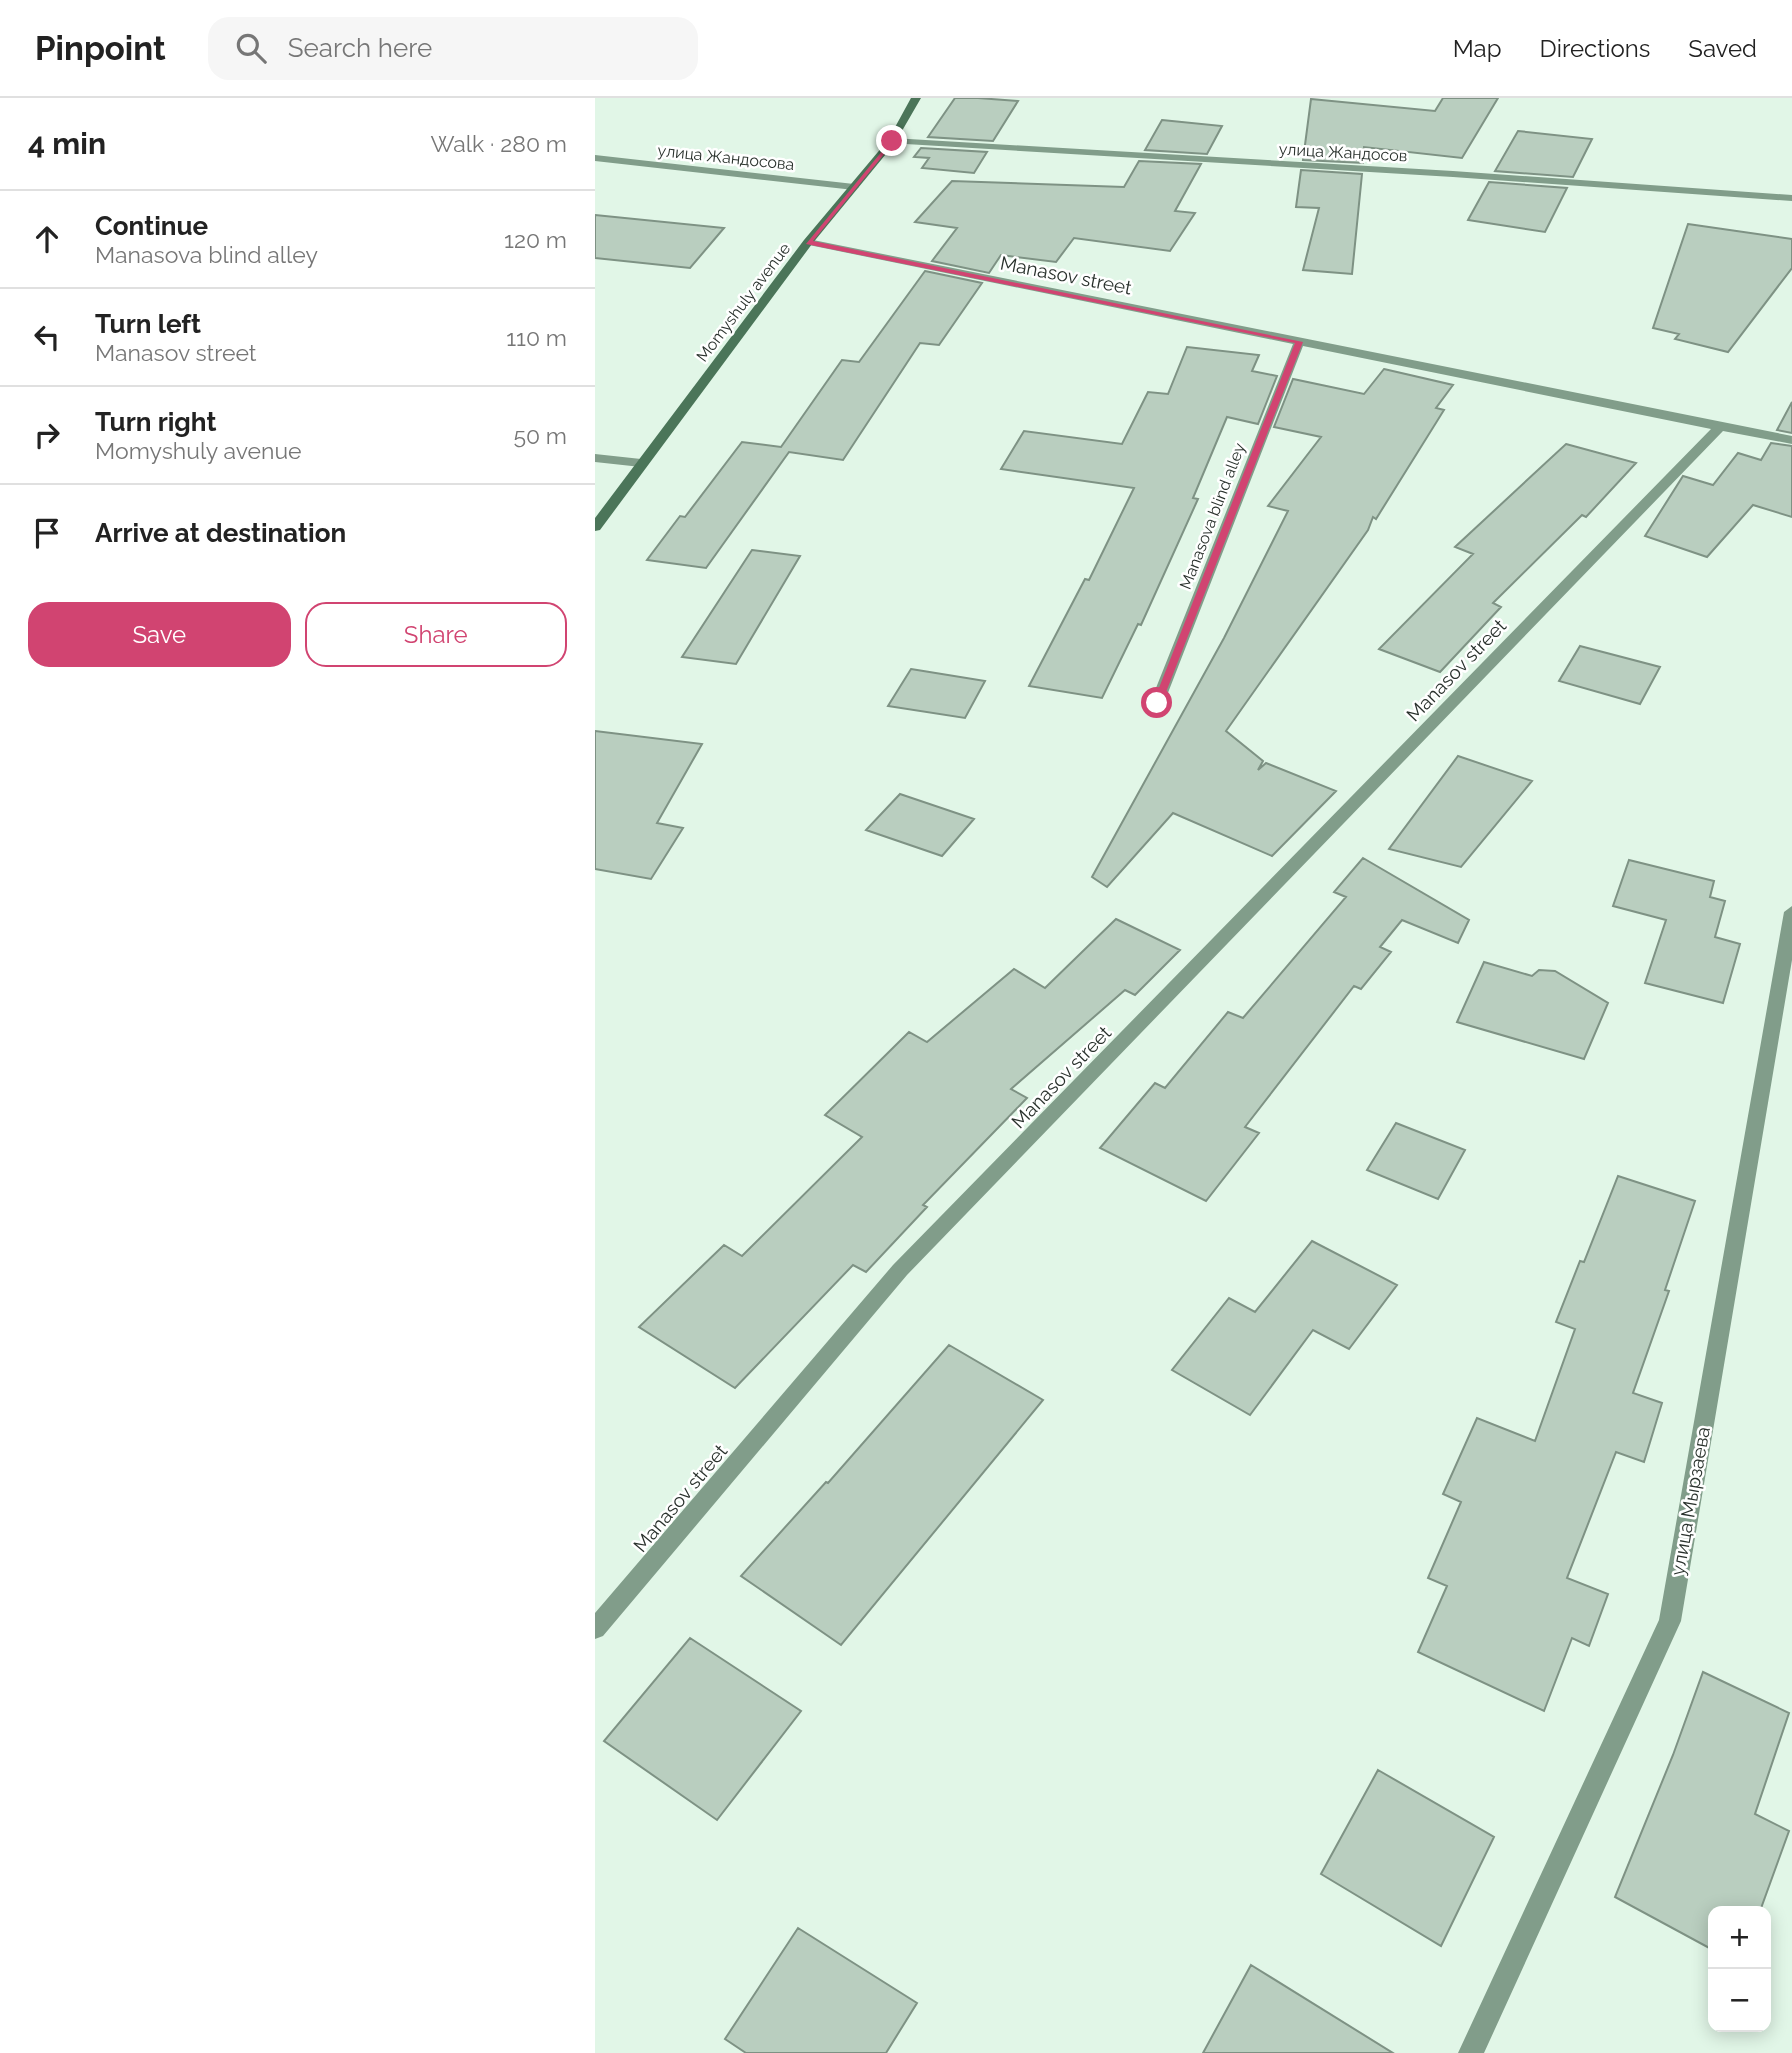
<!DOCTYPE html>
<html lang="en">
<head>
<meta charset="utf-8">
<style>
	:root { --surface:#fff; --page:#f6f6f6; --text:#222; --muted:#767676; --line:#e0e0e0; --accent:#d14471 }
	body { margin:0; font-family:Raleway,sans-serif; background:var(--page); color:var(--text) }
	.controls { position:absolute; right:21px; bottom:21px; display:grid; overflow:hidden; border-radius:14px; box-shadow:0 4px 18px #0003 }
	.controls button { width:63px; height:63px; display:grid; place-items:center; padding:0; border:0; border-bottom:2px solid var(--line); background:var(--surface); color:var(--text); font:35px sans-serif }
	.stop { position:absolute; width:21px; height:21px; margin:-16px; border:5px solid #d14471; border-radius:50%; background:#fff }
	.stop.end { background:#d14471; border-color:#fff; box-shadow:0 2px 7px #0008 }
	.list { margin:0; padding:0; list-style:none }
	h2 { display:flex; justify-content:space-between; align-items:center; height:91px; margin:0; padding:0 28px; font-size:30px }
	h2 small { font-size:23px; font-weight:400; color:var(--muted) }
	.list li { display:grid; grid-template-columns:46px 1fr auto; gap:21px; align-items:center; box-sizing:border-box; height:98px; padding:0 28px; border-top:2px solid var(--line) }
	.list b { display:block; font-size:26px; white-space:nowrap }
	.list p { margin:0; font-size:23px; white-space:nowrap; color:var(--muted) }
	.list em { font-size:23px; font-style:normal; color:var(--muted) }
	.actions { display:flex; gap:14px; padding:21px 28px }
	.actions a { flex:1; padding:16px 0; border:2px solid var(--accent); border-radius:21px; text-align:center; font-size:24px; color:var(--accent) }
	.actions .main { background:var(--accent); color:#fff }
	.icon { flex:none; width:38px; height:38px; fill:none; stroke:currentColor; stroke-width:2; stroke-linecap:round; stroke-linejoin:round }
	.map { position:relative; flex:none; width:1197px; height:1955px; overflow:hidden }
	header { display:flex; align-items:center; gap:42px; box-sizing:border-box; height:98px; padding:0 35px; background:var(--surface); border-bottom:2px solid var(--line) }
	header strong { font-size:33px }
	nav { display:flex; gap:38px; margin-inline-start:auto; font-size:24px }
	.search { width:490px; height:63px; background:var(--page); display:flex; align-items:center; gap:18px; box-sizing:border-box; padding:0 24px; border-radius:21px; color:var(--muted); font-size:26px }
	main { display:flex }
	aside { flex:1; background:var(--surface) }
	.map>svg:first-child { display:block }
</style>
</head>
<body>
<header>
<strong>Pinpoint</strong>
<div class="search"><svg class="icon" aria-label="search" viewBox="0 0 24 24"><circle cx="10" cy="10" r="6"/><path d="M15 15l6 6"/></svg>Search here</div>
<nav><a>Map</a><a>Directions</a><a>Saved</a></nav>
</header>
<main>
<aside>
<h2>4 min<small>Walk · 280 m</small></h2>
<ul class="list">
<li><svg class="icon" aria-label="ahead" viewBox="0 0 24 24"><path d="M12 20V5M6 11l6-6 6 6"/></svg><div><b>Continue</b><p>Manasova blind alley</p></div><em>120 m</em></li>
<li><svg class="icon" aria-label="left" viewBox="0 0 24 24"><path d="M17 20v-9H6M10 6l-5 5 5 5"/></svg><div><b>Turn left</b><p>Manasov street</p></div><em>110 m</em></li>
<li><svg class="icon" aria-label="right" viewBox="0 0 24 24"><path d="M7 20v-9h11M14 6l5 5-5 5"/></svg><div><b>Turn right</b><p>Momyshuly avenue</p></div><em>50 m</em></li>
<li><svg class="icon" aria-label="arrive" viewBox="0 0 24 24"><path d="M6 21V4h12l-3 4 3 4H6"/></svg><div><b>Arrive at destination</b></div></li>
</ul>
<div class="actions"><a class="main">Save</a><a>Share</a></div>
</aside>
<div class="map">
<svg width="1197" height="1955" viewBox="0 0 1197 1955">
	<rect width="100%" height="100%" fill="#e1f6e7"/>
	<!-- building -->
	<path fill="#b9cebf" stroke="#7e9284" stroke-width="2" d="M360,0H383L423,3L398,43L333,39Z
		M848,0H903L867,60L769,49L768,65L708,62L716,1L840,13Z
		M567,22L627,28L612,56L550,52Z
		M923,33L997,41L978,79L900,73Z
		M326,50L392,54L379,75L327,70L334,60L319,59Z
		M544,63L606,66L580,113L600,115L575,153L479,140L461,164L406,157L394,175L337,163L362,130L320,124L357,83L529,89Z
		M706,72L767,76L757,176L708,172L724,110L701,109Z
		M894,84L972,90L950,134L873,122Z
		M0,117L129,130L95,170L0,160Z
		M1093,126L1197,141V170L1133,254L1080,241L1084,236L1058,230Z
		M330,173L387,185L344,247L325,245L248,362L194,354L111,470L52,462L85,418L90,419L147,344L186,349L247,262L264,264Z
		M592,249L664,257L657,273L682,278L663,326L632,319L598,400L603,401L546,527L543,526L507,600L434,588L490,481L494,482L539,390L406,371L429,333L527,346L553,294L573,296Z
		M789,271L858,287L841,310L849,312L781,421L778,419L773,432L631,633L668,663L663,672L671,665L741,693L677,758L578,715L512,789L497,779L629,540L693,413L673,408L726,339L679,329L698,281L769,296Z
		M1197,304V335L1182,332Z
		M1176,345L1197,348V419L1158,407L1112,459L1050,438L1088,378L1118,387L1143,355L1166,362Z
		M971,346L1041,365L991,419L987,417L898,505L906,509L845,574L784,551L878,456L860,449Z
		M157,452L205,458L141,566L87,559Z
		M985,548L1065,569L1045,606L964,583Z
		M316,571L390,583L370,620L293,608Z
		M0,633L107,646L62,725L88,730L56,781L0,771Z
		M863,658L937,683L866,769L794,751Z
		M305,696L379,721L347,758L271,732Z
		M768,760L874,822L863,845L807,822L785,849L796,854L766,891L759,888L650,1029L664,1035L611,1103L505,1050L560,985L570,990L633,914L648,920L751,799L739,794Z
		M1034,762L1119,783L1115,799L1130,803L1120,839L1145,846L1128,905L1050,885L1071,822L1018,808Z
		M521,821L585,852L540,897L530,892L416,991L432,1000L328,1107L332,1109L271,1174L258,1167L140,1290L44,1229L129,1147L147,1158L267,1039L230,1017L314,934L332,944L419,871L450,890Z
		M889,864L937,878L944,872L960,873L1013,905L989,961L862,924Z
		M801,1025L870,1052L843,1101L772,1072Z
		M1023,1078L1100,1103L1070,1192L1074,1193L1038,1295L1067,1305L1049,1364L1021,1354L972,1480L1013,1496L994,1548L977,1540L949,1613L823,1554L852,1488L833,1480L866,1404L848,1396L882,1320L940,1343L980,1231L961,1224L985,1163L989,1164Z
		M717,1143L802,1187L754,1251L718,1232L655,1317L577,1272L634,1200L660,1214Z
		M354,1247L448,1302L246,1547L146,1478L231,1384L233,1385Z
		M95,1540L206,1613L122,1722L9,1643Z
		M1108,1574L1194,1615L1160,1716L1194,1733L1165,1813H1118V1852L1020,1799L1078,1657Z
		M783,1672L899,1739L846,1848L726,1776Z
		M203,1830L322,1905L291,1955H151L130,1941Z
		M656,1867L798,1955H608Z"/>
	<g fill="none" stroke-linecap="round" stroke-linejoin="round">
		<!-- minor -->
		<path fill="#819d8a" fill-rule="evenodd" d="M297,40L858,73L1197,97V103L858,79L294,45V41Z
			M0,57L259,86L264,89L259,92L0,63Z
			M213,141L1197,338V346L1128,333L312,1177L8,1538L0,1541V1515L298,1167L1116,331L708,248L569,605L562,609L555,605L698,246L209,146L208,144Z
			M0,356L46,361L52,365L46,369L0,364Z
			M1197,808V862L1086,1523L889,1955H863L1064,1522L1189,814Z"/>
		<!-- secondary -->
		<path fill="#4b7559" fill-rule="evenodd" d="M316,0H326L300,45L217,146L5,432L0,433V420L209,142L293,42Z"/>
	</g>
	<!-- route -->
	<path fill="#d14471" d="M297,41L299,44L218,143L708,244L566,607L558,605L700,245L211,146Z"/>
	<g text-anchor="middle" stroke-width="5" stroke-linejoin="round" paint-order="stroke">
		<!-- far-street labels -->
		<g font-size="16" fill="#29312c" stroke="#fff">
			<text transform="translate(748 54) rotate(3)" y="6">улица Жандосов</text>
			<text transform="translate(131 59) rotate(6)" y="6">улица Жандосова</text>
			<text transform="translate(148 204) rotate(-53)" y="6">Momyshuly avenue</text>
			<text transform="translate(617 418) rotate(-69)" y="6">Manasova blind alley</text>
		</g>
		<!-- street labels -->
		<g font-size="19" fill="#29312c" stroke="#fff">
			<text transform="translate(471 177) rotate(11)" y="7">Manasov street</text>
			<text transform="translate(861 572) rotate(-46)" y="7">Manasov street</text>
			<text transform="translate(466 979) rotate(-46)" y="7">Manasov street</text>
			<text transform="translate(85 1400) rotate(-50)" y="7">Manasov street</text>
			<text transform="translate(1095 1403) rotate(-80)" y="7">улица Мырзаева</text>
		</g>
	</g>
</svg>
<div class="controls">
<button>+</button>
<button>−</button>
</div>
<div class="stop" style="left:562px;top:605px"></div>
<div class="stop end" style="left:297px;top:43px"></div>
</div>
</main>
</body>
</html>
